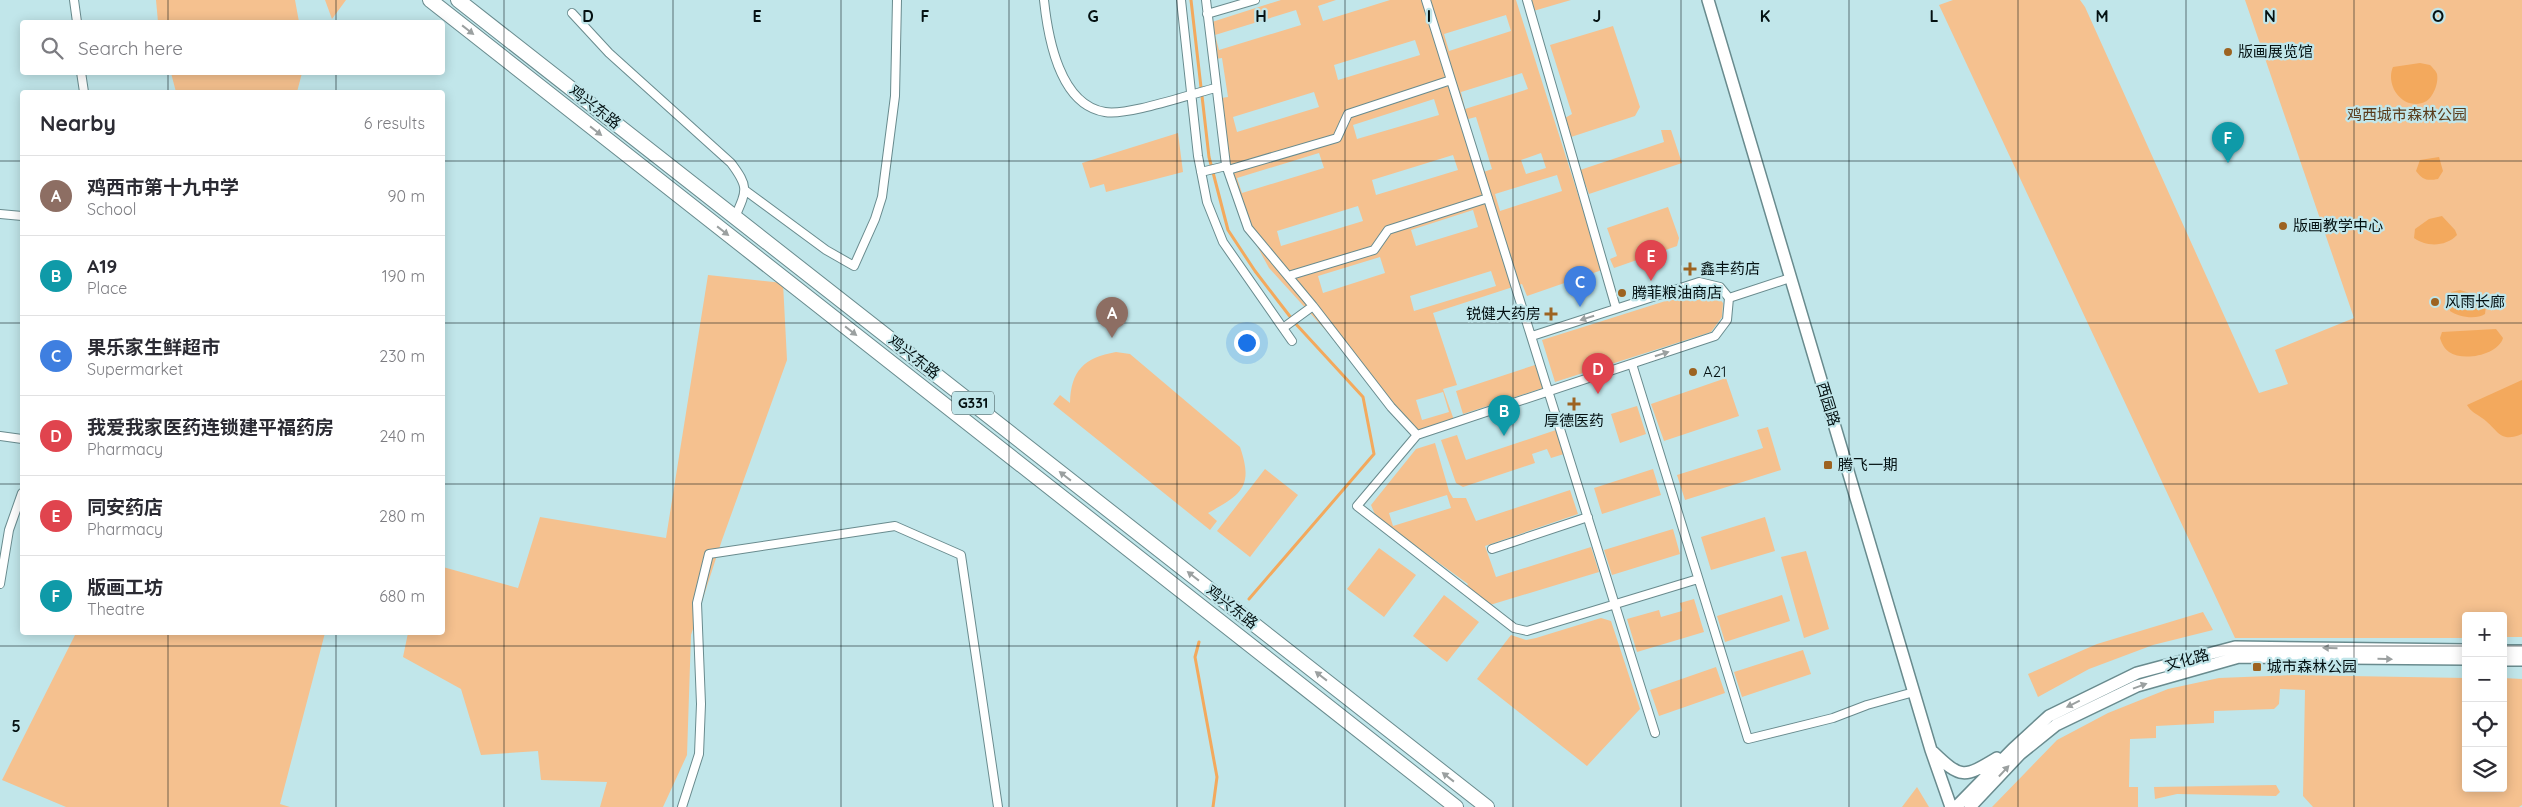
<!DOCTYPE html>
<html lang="en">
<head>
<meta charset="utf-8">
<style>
	:root { --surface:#fff; --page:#f7f7f7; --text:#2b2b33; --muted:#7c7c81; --line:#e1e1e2; --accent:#2563eb }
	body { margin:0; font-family:Quicksand,"Noto Sans SC",sans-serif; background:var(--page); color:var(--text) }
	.controls { position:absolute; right:15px; bottom:15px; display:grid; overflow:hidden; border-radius:5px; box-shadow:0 2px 12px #0003 }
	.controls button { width:45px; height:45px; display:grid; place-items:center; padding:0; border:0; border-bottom:1px solid var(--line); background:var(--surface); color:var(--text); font:25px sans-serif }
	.you { position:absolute; left:1246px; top:342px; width:18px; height:18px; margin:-12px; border:4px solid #fff; border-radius:50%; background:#1a73e8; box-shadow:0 0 0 8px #1a73e833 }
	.badge { display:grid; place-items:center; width:32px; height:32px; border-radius:50%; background:var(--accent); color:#fff; font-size:16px; font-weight:700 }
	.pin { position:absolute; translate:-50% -41px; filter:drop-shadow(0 1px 2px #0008) }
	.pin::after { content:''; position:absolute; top:26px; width:18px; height:15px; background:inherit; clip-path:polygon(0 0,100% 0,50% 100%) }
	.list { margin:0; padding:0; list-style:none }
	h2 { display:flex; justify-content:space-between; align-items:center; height:65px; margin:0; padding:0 20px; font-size:21px }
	h2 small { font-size:16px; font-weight:400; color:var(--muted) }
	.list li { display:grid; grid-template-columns:32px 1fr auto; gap:15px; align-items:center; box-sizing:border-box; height:80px; padding:0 20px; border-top:1px solid var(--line) }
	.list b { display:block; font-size:19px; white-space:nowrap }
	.list p { margin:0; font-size:16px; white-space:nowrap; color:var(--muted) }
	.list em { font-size:16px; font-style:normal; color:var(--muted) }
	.icon { flex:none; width:28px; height:28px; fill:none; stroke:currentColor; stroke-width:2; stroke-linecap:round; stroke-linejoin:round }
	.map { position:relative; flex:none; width:2522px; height:807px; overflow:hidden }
	.search { position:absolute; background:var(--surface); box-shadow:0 2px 12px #0003; left:20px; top:20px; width:425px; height:55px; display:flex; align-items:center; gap:12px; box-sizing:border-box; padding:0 18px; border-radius:5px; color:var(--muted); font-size:19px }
	.panel { position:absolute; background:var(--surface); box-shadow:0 2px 12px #0003; left:20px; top:90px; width:425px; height:545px; border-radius:5px }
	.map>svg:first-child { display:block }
</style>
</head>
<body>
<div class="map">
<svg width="2522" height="807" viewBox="0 0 2522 807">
	<rect width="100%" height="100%" fill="#c1e6ea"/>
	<!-- green -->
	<path fill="#f5c18f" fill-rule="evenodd" d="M156,0H295L299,22H158Z
		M325,0H346L332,19Z
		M1281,0H1336L1318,6L1323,21L1390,0H1516L1602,270L1527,296L1522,284L1433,313L1457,385L1443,389L1454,420L1418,432L1269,268L1257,246L1229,164L1221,98L1228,97L1222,58L1215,59L1212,22ZM1296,10L1301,25L1219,50L1215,35ZM1506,15L1511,31L1449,51L1444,34ZM1415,40L1420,55L1338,80L1334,65ZM1522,73L1528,89L1465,109L1461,92ZM1314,92L1319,107L1237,132L1233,117ZM1434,99L1439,115L1357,139L1353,125ZM1476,117L1492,169L1481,173L1464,120ZM1319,153L1324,168L1242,193L1237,178ZM1541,153L1546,168L1526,174L1521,160ZM1453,155L1458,170L1376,195L1372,180ZM1557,175L1562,191L1500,211L1495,194ZM1358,206L1363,221L1281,246L1277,231ZM1473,210L1478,227L1416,246L1411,230ZM1380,257L1385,273L1323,293L1318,276ZM1491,271L1496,286L1414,311L1410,296ZM1443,392L1449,412L1422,420L1416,400Z
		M1527,0H1571L1530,12Z
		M1953,0H2080L2085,7L2259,393L2288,384L2275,350L2354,318L2245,0H2522V637H2503V616H2466V638H2235L1939,5Z
		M1613,26L1640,107L1635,116L1571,137L1565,118L1572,114L1550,45Z
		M171,73V72L302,73L297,92H176Z
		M1661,130H1671L1682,163L1589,194L1580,170L1664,142Z
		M1178,133L1183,172L1106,192L1104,184L1090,188L1082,163Z
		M1668,207L1679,238L1677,246L1614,268L1610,259L1617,256L1607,228Z
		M708,275L783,283L787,360L722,540L691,635L687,755L663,807H600L607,782L541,780L538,751L481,755L461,689L403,657L408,633L442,632L443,567L518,588L540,517L666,538Z
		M1694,292C1708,292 1714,292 1723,303L1722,317L1711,332L1555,382L1542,340Z
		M1116,352L1130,354L1240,447C1254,487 1241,495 1208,513L1217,521L1210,530L1053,404L1060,395L1070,403C1071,370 1084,358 1116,352Z
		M1535,365L1543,388L1463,414L1456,391Z
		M1726,378L1739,416L1664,441L1651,404Z
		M1637,406L1646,434L1620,443L1611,414Z
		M1768,427L1781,470L1685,500L1677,475L1763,448L1757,430Z
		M1556,430L1564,454L1551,458L1547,449L1532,454L1535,463L1463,487L1456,483L1441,440L1457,435L1466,460Z
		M1435,443L1449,491L1453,498H1466L1476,521L1570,490L1578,514L1485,546L1496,577L1591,547L1599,572L1490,605L1466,587L1468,584L1376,517L1371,505L1416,449ZM1447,495L1451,508L1393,526L1389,513Z
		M1265,469L1298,495L1250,557L1217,531Z
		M1653,469L1661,495L1602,514L1594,488Z
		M1765,517L1775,551L1711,570L1701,537Z
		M1673,529L1680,554L1612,575L1604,550Z
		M1379,548L1416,575L1384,617L1347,589Z
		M1806,551L1829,629L1804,638L1781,557Z
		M1444,595L1479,622L1447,662L1413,636Z
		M1782,595L1790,621L1725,642L1717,616Z
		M1694,599L1704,632L1637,652L1627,619L1659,610L1661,617L1682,611L1680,603Z
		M2203,612L2213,630L2153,645L2089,669L2038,697L2028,674L2097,644Z
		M1601,618L1611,621L1640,709L1587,766L1477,679L1511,635L1526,640L1536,638Z
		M76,633H325L280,804L290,807H66L2,780Z
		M1803,650L1811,674L1742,697L1734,672Z
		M1716,667L1725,693L1659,716L1650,690Z
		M2291,675L2466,678V788H2503V678L2522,679V805L2519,807H2313L2303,796L2305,690L2280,689L2279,704L2274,709L2214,711V723L2156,726V738L2130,739L2129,787H2138V807H1992L2057,740L2108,713L2168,689L2219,678Z
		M2276,785L2280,792L2276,796L2177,794L2155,799L2154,787Z
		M1917,787L1929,807H1902Z"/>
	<!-- water -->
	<path fill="#f3a95d" d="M2420,63L2430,65C2432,67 2436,71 2437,74C2439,84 2432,101 2422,103C2402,109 2385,85 2393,67Z
		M2439,157L2443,171L2438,179C2427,181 2423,180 2416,171L2420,160Z
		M2442,216L2455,230L2457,235C2446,247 2426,247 2414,238L2415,229L2429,219Z
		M2460,290L2482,297L2486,306L2485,314C2476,320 2458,317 2450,311L2451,292Z
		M2496,329L2503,338C2498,355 2463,362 2449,352C2444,348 2442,344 2440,338L2442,332Z
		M2522,380V434C2499,444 2498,429 2482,418C2475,413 2471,412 2467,405Z"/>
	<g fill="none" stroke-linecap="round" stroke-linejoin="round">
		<!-- stream -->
		<path stroke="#f3a95d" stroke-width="3" d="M1191,0L1209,157L1228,230L1255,271L1295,323L1363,397L1374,454L1249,599
			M1199,642L1195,657L1217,777L1213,807"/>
		<defs>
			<path id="minor" d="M74,0L77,22
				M1044,0C1048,38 1060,105 1105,112C1128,116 1190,94 1216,88
				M1181,0L1198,156L1207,202L1223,242L1292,341
				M1206,0L1226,165L1248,228L1313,306L1391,407L1417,435L1357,506L1514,628L1527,631L1698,579
				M1426,0L1655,733
				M1527,0L1616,308
				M572,13L609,53L731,163C749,187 747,190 735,217
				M1207,14L1255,0
				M81,72L84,92
				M1228,170L1337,138L1348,114L1451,80
				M1201,172L1226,166
				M746,191L826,250L854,266L875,219L882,197L895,96L897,0
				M0,214L22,216
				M1288,276L1374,250L1388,230L1488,198
				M1729,298L1790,278
				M1283,328L1313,306
				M1632,364L1748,739L1833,718L1867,705L1914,692
				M1417,435L1715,336L1727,320L1729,298L1720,287L1699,282L1532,336
				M0,436L22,439
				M1492,549L1588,517
				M0,584L9,530L22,493
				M682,807L699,754L701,704L697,603L709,554L895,526L961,555L998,807"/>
			<path id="secondary" d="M1708,0L1931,750L1951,807
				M2503,651H2522
				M2503,660H2522
				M1933,752C1961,779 1964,778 1997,758
				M1956,807L2013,749L2049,716L2137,673L2235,647L2466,650
				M1970,807L2020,754L2056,725L2137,686L2239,657L2466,659"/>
			<path id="trunk" d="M430,0L1456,807
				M458,0L1487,807"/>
		</defs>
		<!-- minor casing -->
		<use href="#minor" stroke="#698b8e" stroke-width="10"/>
		<!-- secondary casing -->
		<use href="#secondary" stroke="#698b8e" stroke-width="14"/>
		<!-- trunk casing -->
		<use href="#trunk" stroke="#698b8e" stroke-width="16"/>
		<!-- minor -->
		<use href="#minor" stroke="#fff" stroke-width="8"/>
		<!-- secondary -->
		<use href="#secondary" stroke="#fff" stroke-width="11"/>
		<!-- trunk -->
		<use href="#trunk" stroke="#fff" stroke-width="14"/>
	</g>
	<!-- one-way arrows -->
	<defs><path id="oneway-solid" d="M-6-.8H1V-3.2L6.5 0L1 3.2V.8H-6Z" transform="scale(1.25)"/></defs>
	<g fill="#9ba0a0">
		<use href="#oneway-solid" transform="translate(468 30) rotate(38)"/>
		<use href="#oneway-solid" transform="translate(596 131) rotate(38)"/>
		<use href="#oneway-solid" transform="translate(723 231) rotate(38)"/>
		<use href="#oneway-solid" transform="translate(1587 318) rotate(162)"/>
		<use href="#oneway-solid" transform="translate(851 331) rotate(38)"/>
		<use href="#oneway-solid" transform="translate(1662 354) rotate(-18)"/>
		<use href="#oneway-solid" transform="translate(1065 476) rotate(-142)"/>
		<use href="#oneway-solid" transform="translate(1193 576) rotate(-142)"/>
		<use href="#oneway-solid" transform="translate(2330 648) rotate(-179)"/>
		<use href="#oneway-solid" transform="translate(2385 659) rotate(1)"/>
		<use href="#oneway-solid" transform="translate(1321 676) rotate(-142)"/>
		<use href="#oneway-solid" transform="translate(2140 686) rotate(-20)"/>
		<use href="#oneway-solid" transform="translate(2073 704) rotate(154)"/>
		<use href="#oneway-solid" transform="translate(2004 771) rotate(-47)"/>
		<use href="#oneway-solid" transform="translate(1448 777) rotate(-142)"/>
	</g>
	<!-- grid -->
	<path fill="none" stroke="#041112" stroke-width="1" stroke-opacity="0.55" d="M168,0V22M336,0V22M504,0V807M673,0V807M841,0V807M1009,0V807M1177,0V807M1345,0V807M1513,0V807M1681,0V807M1849,0V807M2018,0V807M2186,0V807M2354,0V807M168,72V92M336,72V92M0,161H22M442,161H2522M0,323H22M442,323H2522M0,484H22M442,484H2522M168,632V807M336,632V807M0,646H2466M2503,646H2522"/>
	<!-- markers -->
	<g fill="#9d6321" stroke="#c1e6ea" stroke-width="2">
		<circle cx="2228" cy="52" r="5"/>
		<circle cx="2283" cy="226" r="5"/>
		<path d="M1687.5 261.5h5v5h5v5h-5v5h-5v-5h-5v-5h5z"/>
		<circle cx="1622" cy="293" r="5"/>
		<circle cx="2435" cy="302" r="5"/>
		<path d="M1548.5 306.5h5v5h5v5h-5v5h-5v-5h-5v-5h5z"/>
		<circle cx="1693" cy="372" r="5"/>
		<path d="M1571.5 396.5h5v5h5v5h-5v5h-5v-5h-5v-5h5z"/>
		<rect x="1823" y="460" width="10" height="10" rx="2.5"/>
		<rect x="2252" y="662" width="10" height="10" rx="2.5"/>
	</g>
	<g text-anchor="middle" stroke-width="4.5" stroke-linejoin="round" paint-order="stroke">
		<!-- shield labels -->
		<rect fill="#c1e6ea" stroke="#3d5153" stroke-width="1" x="952" y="391.5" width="42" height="23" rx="4"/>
		<g font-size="14" font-weight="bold" fill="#041112">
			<text x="973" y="408">G331</text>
		</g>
		<!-- poi labels -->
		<g font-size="15" fill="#041112" stroke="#c1e6ea" text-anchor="start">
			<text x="2238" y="57">版画展览馆</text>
			<text x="2293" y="231">版画教学中心</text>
			<text x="1700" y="274">鑫丰药店</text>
			<text x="1632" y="298">腾菲粮油商店</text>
			<text x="2445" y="307">风雨长廊</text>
			<text x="1541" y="319" text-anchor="end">锐健大药房</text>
			<text x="1703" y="377">A21</text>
			<text x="1574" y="426" text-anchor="middle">厚德医药</text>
			<text x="1838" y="470">腾飞一期</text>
			<text x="2267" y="672">城市森林公园</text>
		</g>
		<!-- street labels -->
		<g font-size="15" fill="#041112" stroke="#c1e6ea">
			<text transform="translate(595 107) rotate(38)" y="5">鸡兴东路</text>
			<text transform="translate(914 357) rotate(38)" y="5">鸡兴东路</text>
			<text transform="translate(1828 404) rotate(73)" y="5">西园路</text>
			<text transform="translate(1232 607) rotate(38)" y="5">鸡兴东路</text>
			<text transform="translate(2187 660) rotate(-15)" y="5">文化路</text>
		</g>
		<!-- park labels -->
		<g font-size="15" fill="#593b1b" stroke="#c1e6ea">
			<text x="2407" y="120">鸡西城市森林公园</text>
		</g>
	</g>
	<g font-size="16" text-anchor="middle" font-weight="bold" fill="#041112" stroke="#c1e6ea" stroke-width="4.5" stroke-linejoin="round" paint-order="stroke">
		<text x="588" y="22">D</text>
		<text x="757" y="22">E</text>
		<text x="925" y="22">F</text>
		<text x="1093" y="22">G</text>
		<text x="1261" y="22">H</text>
		<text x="1429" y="22">I</text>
		<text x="1597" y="22">J</text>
		<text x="1765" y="22">K</text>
		<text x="1934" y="22">L</text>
		<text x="2102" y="22">M</text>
		<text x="2270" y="22">N</text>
		<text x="2438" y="22">O</text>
		<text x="16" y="732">5</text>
	</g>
</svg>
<div class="controls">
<button>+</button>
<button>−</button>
<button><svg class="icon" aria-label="locate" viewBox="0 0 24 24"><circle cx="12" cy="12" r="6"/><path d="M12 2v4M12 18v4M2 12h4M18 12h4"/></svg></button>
<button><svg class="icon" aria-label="layers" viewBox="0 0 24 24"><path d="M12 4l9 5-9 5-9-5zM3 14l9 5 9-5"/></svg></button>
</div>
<div class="you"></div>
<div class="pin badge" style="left:1112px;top:338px;background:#8d6e63">A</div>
<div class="pin badge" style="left:1504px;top:436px;background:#0f9aa8">B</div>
<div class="pin badge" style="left:1580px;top:307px;background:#3f7fe0">C</div>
<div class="pin badge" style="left:1598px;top:394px;background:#e0444e">D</div>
<div class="pin badge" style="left:1651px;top:281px;background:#e0444e">E</div>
<div class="pin badge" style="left:2228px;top:163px;background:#0f9aa8">F</div>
<div class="search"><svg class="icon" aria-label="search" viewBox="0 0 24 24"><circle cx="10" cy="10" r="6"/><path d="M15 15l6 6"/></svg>Search here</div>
<section class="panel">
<h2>Nearby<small>6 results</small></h2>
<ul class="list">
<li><span class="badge" style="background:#8d6e63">A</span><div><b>鸡西市第十九中学</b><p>School</p></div><em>90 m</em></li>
<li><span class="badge" style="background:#0f9aa8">B</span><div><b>A19</b><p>Place</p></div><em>190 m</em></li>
<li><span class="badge" style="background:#3f7fe0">C</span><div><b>果乐家生鲜超市</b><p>Supermarket</p></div><em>230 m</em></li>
<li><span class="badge" style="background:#e0444e">D</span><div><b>我爱我家医药连锁建平福药房</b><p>Pharmacy</p></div><em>240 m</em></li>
<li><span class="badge" style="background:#e0444e">E</span><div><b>同安药店</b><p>Pharmacy</p></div><em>280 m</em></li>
<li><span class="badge" style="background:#0f9aa8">F</span><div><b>版画工坊</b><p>Theatre</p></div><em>680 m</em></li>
</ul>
</section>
</div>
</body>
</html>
